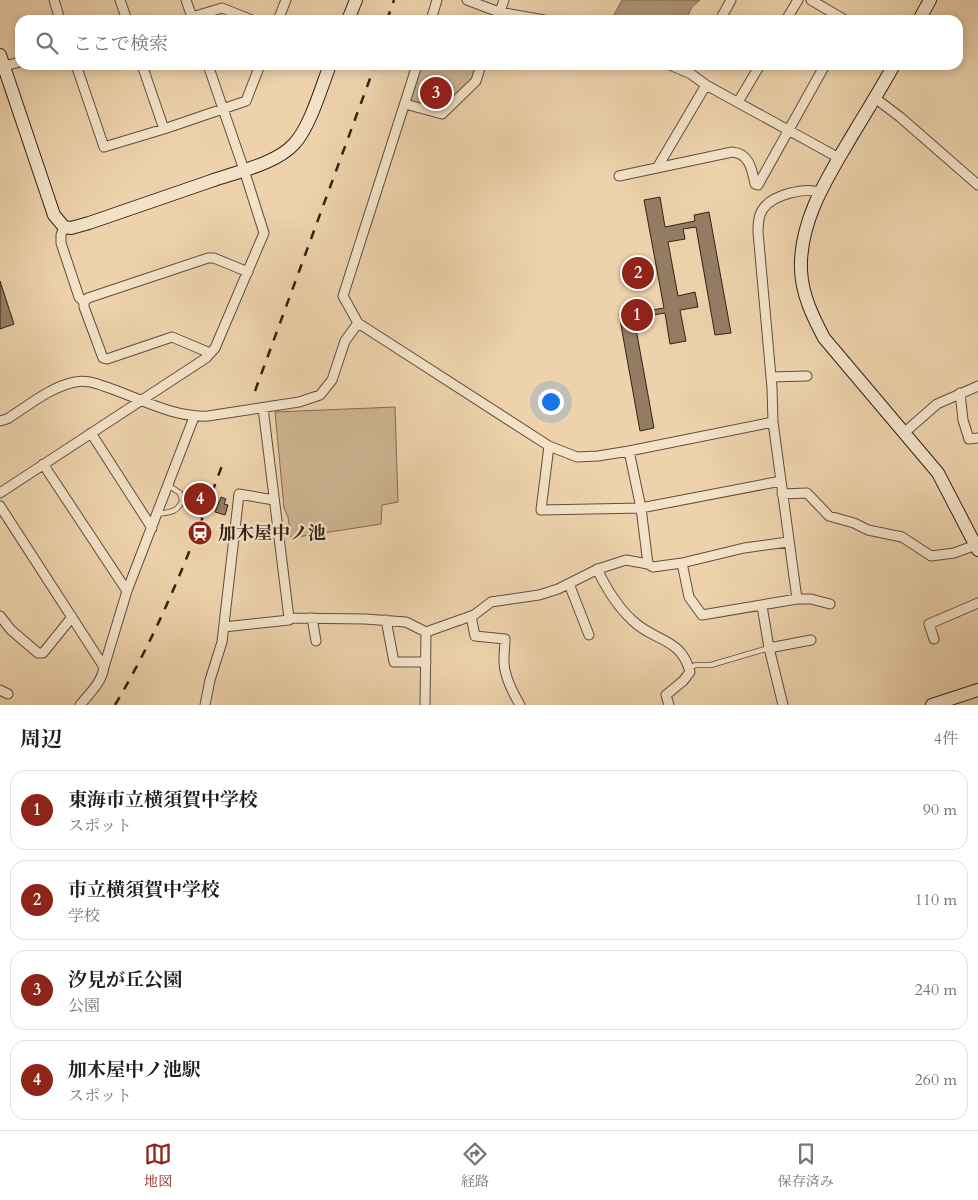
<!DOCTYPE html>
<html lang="ja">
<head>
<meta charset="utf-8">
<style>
	:root { --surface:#fff; --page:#f6f6f6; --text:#202124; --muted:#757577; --line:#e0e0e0; --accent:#8f2418 }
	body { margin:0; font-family:Cardo,"Noto Serif JP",serif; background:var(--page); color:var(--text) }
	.you { position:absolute; left:550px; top:401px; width:18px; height:18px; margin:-12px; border:4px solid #fff; border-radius:50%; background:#1a73e8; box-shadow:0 0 0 8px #1a73e833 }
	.badge { display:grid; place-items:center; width:32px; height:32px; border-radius:50%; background:var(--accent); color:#fff; font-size:16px; font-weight:700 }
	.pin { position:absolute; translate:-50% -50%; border:2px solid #fff; box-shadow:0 1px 5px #0006 }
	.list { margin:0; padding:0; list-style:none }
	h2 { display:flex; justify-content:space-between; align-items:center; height:65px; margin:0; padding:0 20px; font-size:21px }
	h2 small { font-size:16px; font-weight:400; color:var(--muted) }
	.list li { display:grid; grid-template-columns:32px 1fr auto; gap:15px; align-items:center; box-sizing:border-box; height:80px; margin:0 10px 10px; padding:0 10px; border:1px solid var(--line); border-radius:15px }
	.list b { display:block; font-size:19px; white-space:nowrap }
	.list p { margin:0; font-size:16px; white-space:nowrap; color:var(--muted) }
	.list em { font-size:16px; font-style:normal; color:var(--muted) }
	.icon { flex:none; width:28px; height:28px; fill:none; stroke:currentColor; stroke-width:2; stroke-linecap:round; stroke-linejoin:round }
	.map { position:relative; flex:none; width:978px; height:705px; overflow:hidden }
	.search { position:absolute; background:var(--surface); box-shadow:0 2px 8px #0003; left:15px; right:15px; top:15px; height:55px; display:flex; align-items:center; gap:12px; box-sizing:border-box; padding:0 18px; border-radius:15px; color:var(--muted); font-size:19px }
	.sheet { height:425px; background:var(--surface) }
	nav { display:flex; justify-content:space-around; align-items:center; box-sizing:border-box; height:70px; border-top:1px solid var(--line); background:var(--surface); font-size:14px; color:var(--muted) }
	nav a { display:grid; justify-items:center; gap:2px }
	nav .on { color:var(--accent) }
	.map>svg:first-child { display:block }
</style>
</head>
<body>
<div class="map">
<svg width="978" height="705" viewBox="0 0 978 705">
	<rect width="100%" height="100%" fill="#edd2ab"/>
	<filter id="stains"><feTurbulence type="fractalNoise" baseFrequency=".004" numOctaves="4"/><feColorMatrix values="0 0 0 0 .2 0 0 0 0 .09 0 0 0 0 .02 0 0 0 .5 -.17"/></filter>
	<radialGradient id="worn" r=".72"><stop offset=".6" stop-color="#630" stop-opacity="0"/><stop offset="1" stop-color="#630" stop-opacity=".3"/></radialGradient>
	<!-- green -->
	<path fill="#ceb492" stroke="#826a55" d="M417,65H481L476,81L442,114L405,104Z
		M395,407L398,502L382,505L381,524L291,538L288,517L284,508L275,412Z"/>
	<!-- water -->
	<path fill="#ae9579" stroke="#7e6652" d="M622,0H700L692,7L686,20H611Z"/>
	<!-- building -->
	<path fill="#957d64" stroke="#352018" d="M660,197L665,227L695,221L694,215L709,212L731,333L715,335L696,227L683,229L685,239L668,242L678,296L695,292L698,307L680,310L686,341L670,344L665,313L647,316L649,326L636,329L654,428L640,431L619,314L634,311L635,313L664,308L644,200Z
		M0,281L14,324L0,329Z
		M203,490L208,492L202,508L193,504L197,493L201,494Z
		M221,497L226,499L224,504L228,505L225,515L215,512Z"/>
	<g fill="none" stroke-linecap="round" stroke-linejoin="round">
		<defs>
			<path id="lane" d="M157,514C169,512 177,513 182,501L180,493L168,485
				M689,668L696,665H711L769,648"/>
			<path id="street" d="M54,0L60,20
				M120,0L127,20
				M186,0L193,20
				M467,0L499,12L544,20
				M811,0L845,20
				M192,17L222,8L252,20
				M278,20L286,0
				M431,20L437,0
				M497,20L504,0
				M720,20L731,0
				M786,20L798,0
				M76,65L104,147L164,129L246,101L260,65
				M142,65L164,129
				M417,65L343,296L358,323L549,446L577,457L598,456L629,451L773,422
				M670,65L691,74L706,85L839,158
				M4,66L20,62
				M875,98L900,117L978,185
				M738,102L760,65
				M405,104L442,114L476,81L481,65
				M657,168L706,85
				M619,176L732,152C749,153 752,169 755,184L758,185L825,65
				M64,227L61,235V243L79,297L84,302V307L103,358L107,359L172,337L210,353
				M84,302L88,298L208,258H214L248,272
				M771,377L807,376
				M960,393L963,420L969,439L978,438
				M263,408L289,618L365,619L406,622L426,632L474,615L491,602L539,595L558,589L598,569L626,560L648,564L653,567L682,563L744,548L788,542
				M0,421L7,419C28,406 50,387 75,382C88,379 100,385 112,389C143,400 175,418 208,416L299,402L320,395L332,380L345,341L358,323
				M905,432L937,404L978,386
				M91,433L152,528
				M549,446L541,510L641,508L781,481
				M629,451L641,508L648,564
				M43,464L127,591
				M0,493L206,358L215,348L264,233L244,170L208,65
				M782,494L807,493L829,516L854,523L868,530L902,537L931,556L954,553L976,545
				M0,506L104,667L127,591L194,417
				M682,563L689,597L702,615L797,599L773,422L772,388L758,232C758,225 758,216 763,209C772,195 806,186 821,193
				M597,569C606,588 617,606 632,620C654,642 681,637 690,672L683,681L666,695L669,705
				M569,584L589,635
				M797,599H811L830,604
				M762,606L769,648L783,705
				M0,616L11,630L38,653H43L72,617
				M471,616L475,636L505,639C505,646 504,652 504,659C503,674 513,693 520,705
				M312,618L316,641
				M386,620L394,662H426
				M224,627L289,620
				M934,639L929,624L978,603
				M769,648L811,640
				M0,690L8,694
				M80,705C90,693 102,682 104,667
				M205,705L210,680L222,642L239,494L274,500
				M425,705L426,632"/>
			<path id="secondary" d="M348,20L356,0
				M919,20L930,0
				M0,55L54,215L64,227L71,228L89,223C130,209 170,195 211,181C236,172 276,164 294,144C310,127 321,88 330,65
				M894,65C881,88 867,111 853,134C829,175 799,220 801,270C802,295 813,317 824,338L938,473L978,550
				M932,705L978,690"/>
		</defs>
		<!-- lane casing -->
		<use href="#lane" stroke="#634c3d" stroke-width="6"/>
		<!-- street casing -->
		<use href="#street" stroke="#634c3d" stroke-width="11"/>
		<!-- secondary casing -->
		<use href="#secondary" stroke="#352018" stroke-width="14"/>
		<!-- lane -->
		<use href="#lane" stroke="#f3e2c8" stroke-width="4.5"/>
		<!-- street -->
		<use href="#street" stroke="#f3e2c8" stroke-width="9"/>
		<!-- secondary -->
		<use href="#secondary" stroke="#f3e2c8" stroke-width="12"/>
		<!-- rail -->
		<path stroke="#352018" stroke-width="2.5" stroke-dasharray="9 9" stroke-linecap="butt" d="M387,20L394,0
			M255,391L375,65
			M115,705C161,628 193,545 224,460"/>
	</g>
	<!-- icons -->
	<defs>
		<symbol id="station-disc" viewBox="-11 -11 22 22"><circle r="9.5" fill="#8f2418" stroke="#f3e2c8"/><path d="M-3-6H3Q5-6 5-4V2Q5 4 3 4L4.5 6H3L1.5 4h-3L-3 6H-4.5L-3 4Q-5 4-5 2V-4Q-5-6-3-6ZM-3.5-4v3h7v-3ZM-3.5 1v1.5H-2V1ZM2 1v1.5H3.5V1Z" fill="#fff"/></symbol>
	</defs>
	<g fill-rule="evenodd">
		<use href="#station-disc" x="186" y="519" width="28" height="28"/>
	</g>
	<g text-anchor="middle" stroke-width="4.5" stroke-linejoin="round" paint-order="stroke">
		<!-- poi labels -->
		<g font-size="18" font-weight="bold" fill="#352018" stroke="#f3e2c8" text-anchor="start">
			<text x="218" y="539">加木屋中ノ池</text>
		</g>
	</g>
	<rect width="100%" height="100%" filter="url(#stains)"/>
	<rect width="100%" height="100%" fill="url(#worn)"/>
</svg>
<div class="you"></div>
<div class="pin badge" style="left:637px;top:315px">1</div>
<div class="pin badge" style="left:638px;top:273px">2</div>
<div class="pin badge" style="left:436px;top:93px">3</div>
<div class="pin badge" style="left:200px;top:499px">4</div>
<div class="search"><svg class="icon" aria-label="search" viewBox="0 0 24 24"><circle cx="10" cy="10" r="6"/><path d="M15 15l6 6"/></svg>ここで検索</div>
</div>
<section class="sheet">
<h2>周辺<small>4件</small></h2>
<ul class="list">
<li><span class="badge">1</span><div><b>東海市立横須賀中学校</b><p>スポット</p></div><em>90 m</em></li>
<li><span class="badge">2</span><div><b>市立横須賀中学校</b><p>学校</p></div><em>110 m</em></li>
<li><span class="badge">3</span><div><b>汐見が丘公園</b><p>公園</p></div><em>240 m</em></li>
<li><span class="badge">4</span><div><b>加木屋中ノ池駅</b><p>スポット</p></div><em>260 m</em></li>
</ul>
</section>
<nav>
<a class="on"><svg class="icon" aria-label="map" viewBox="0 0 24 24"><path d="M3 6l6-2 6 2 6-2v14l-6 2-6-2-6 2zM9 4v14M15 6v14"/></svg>地図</a>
<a><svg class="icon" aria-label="directions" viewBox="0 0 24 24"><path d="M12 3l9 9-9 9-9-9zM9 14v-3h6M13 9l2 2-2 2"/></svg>経路</a>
<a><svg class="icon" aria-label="saved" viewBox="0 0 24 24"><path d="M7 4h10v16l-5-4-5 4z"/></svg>保存済み</a>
</nav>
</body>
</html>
